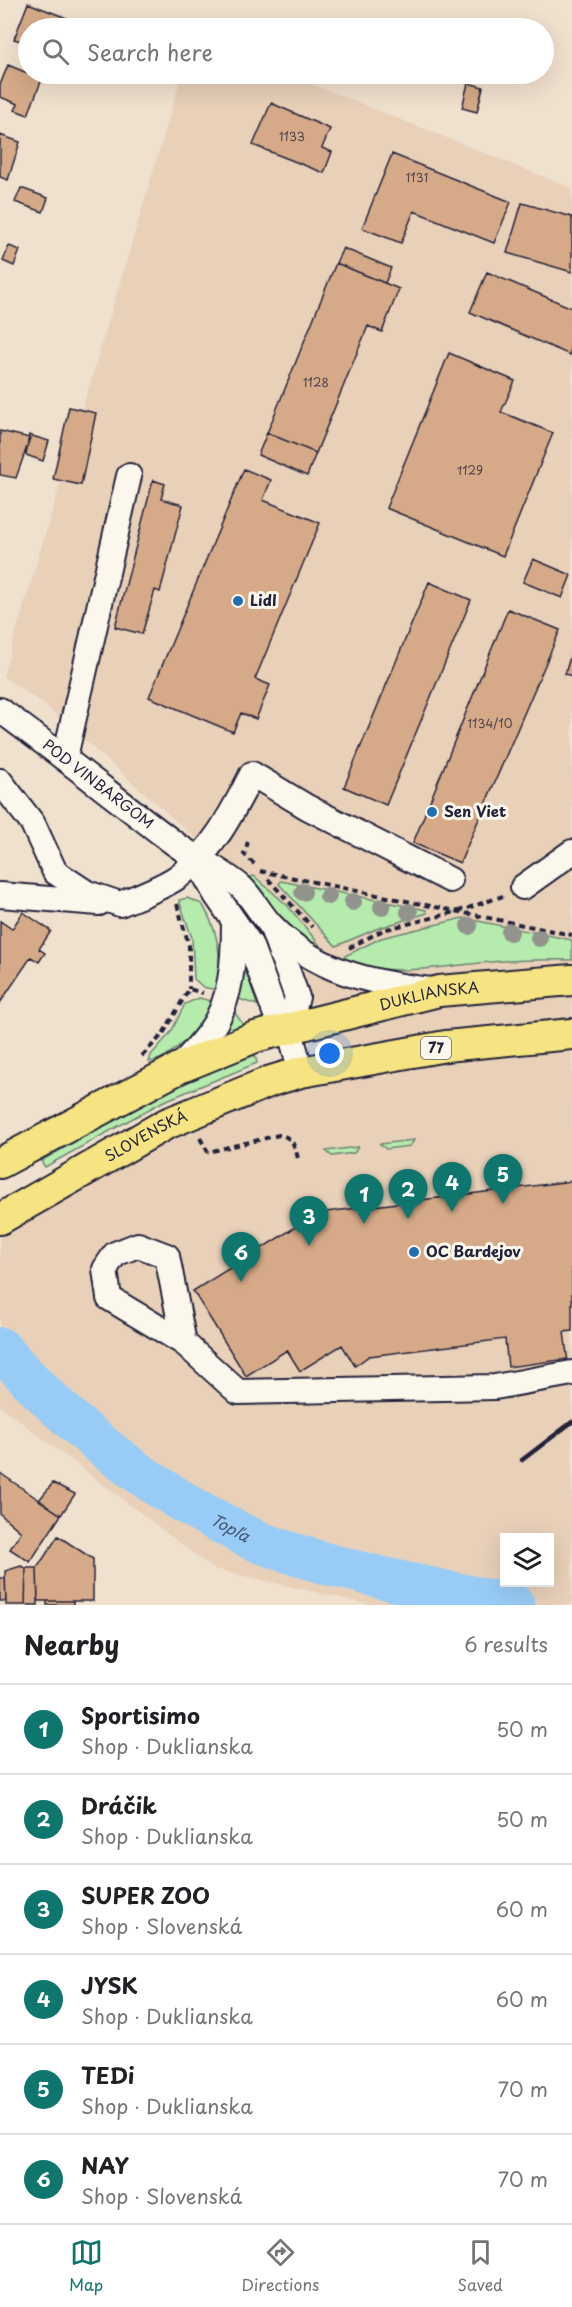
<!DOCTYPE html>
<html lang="en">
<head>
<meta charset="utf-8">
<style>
	:root { --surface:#fff; --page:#f2f2f2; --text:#202124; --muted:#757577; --line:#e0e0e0; --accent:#0f766e }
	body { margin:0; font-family:"Playpen Sans",sans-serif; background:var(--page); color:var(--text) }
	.controls { position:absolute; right:18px; bottom:18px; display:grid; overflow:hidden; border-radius:0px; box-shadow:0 6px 24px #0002 }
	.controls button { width:54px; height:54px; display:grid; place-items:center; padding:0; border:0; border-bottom:2px solid var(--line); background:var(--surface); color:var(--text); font:30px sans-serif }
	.you { position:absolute; left:330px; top:1054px; width:21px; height:21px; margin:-15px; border:4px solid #fff; border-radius:50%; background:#1a73e8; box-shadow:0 0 0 9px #1a73e833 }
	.badge { display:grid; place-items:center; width:39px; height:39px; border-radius:50%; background:var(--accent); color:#fff; font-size:20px; font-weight:700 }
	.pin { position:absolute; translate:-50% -50px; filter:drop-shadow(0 2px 3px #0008) }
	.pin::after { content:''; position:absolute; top:32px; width:21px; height:18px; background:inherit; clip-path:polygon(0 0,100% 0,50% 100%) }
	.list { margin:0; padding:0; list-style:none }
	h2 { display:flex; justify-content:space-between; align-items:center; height:78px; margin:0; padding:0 24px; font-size:26px }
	h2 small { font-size:20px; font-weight:400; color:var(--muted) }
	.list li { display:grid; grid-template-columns:39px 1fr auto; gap:18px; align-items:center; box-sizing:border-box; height:90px; padding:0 24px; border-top:2px solid var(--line) }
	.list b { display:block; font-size:22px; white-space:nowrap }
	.list p { margin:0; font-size:20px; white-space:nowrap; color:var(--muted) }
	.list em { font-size:20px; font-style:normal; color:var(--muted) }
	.icon { flex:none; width:33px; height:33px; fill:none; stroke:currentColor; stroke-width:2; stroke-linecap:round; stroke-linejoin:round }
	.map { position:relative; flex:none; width:572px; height:1605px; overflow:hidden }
	.search { position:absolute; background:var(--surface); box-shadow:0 6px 24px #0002; left:18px; right:18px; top:18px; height:66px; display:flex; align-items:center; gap:15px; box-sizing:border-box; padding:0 21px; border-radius:33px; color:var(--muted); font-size:22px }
	.sheet { height:618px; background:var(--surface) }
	nav { display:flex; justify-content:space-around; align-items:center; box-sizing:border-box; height:84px; border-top:2px solid var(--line); background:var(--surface); font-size:16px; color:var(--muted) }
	nav a { display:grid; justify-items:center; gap:3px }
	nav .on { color:var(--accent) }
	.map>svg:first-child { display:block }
</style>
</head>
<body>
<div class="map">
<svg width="572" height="1605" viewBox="0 0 572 1605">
	<rect width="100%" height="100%" fill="#f0e0ce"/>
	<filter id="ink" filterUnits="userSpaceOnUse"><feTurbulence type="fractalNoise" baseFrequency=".0167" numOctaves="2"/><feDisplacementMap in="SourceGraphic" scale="12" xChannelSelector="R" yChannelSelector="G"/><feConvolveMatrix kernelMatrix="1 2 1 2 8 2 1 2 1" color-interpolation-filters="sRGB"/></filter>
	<g filter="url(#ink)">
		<!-- built -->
		<path fill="#e8d0b9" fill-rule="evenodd" d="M182,74H287L572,188V1605H371L214,1569L0,1406V1224L331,1053L269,903L47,707L3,676ZM504,1538H550V1582H504Z"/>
		<!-- green -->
		<path fill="#b5ebad" stroke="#6c8674" stroke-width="1.5" d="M254,876L288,906L326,953C296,936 267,908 250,877Z
			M281,881L426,910L427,913L376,929L336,946L279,884Z
			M187,898L202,904C218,930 223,960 216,990L203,987L194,979L192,938L179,900Z
			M463,918L572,940V960C541,959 511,960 480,963C433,968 389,977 343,960L345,956L381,938Z
			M243,959L257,1005L236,998Z
			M199,998L211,1001C205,1024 172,1059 149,1062L151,1055L171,1032L185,1004Z
			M232,1009L246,1028L220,1037Z
			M255,1055L257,1063L162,1102L45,1167L41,1161L164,1090Z
			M414,1140L410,1146L386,1149L380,1144Z
			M358,1147L354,1153L332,1156L326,1151Z"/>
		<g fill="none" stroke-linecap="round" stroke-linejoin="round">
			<!-- river -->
			<path stroke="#98ccf6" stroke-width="42" id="s1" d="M0,1348C61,1418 139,1481 221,1523C234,1530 248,1538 262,1543C344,1573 429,1588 514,1605"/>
		</g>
		<!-- building -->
		<path fill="#d6aa88" stroke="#22223b" stroke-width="1.5" d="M28,3L69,19L65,28H28V43L14,39Z
			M8,65L42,79L28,115L15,110L18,104L0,97V85Z
			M468,83L483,87L477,112L462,108Z
			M271,103L330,129L322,148L332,152L324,173L253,145Z
			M0,135L20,142L8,180L0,177Z
			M392,154L511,202L494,243L414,211L401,243L362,228Z
			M21,188L48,198L43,212L15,202Z
			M522,203L572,217V272L507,253Z
			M9,246L20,250L14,266L3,261Z
			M343,248L391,268L385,283L336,263Z
			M336,263L399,289L382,332L368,326L316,453L267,433Z
			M487,272L572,308L570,355L470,312Z
			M449,353L515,381L501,412L553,433L503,556L386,508Z
			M69,407L96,413L81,485L53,479Z
			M0,431L30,438L16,478L0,475Z
			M267,433L316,453L307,476L258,455Z
			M29,435L49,441L43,461L26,455Z
			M244,469L271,480L263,500L320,523L255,679L270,685L256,719L241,713L233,732L149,697Z
			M153,480L165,484L161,499L183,505L160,592L155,590L142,634L115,627Z
			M533,559L571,575L562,598L523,582Z
			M429,582L471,600L386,805L344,787Z
			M508,609L560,630L460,863L413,843Z
			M572,650V676L565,674Z
			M23,912L51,931L39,949L45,953L39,962L31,957L0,1003V921L12,929Z
			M572,1181V1331L564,1332L568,1362L567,1359L508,1367L505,1339L369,1356L355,1366L342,1345L300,1371L287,1350L246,1376L193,1291L318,1213Z
			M0,1473L61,1515L30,1562L10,1549L21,1532L0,1514Z
			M53,1483L75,1494L61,1515L39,1500Z
			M58,1536L93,1559V1601H38L37,1568Z
			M21,1566L26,1568L25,1605H6L5,1571Z
			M26,1568H37L38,1605H25Z
			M0,1578H5L6,1601H0Z
			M47,1601H73V1605H47Z"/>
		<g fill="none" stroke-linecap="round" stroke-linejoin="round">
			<defs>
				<g id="minor">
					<path id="s2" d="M0,710C59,753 116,799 174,843C194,858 225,872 242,888C253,899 260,913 270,924C313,971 371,983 431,990"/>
					<path d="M65,757L129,476"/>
					<path d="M0,781L33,824L55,872L87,893L120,904C139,896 162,888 179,876C214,850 233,811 252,774L307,807L450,880"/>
					<path d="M197,861L216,895L250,944L275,1012L289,1028L301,1072"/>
					<path d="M523,887L572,852"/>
					<path d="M0,895L99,903"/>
					<path d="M272,928L297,997L289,1028"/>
					<path d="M180,1067C190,1055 201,1044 210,1031C232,1001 234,958 234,923"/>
					<path d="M184,1343L167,1256L138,1245L115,1254L105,1269L109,1298L184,1343L238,1392L495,1387L572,1373"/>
				</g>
				<g id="major">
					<path id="s3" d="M0,1163L179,1068L255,1037L439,991L572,980"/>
					<path id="s4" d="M0,1219L166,1124L271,1081L301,1072L446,1046L572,1034"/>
				</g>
			</defs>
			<!-- minor casing -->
			<use href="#minor" stroke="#22223b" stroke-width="28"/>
			<!-- major casing -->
			<use href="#major" stroke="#22223b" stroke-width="34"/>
			<!-- path -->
			<path stroke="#22223b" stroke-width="4" stroke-dasharray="6 4.5" stroke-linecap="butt" d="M248,842L244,854L255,865
				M260,871L572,935
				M268,879L312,927
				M177,904L189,946V989
				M349,948L383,930L456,912L503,896
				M142,1056L163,1034L189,989L203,993
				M200,1138L208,1152L279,1135C294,1137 295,1148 299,1162"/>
			<!-- minor -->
			<use href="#minor" stroke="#fbf7ec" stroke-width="24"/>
			<!-- major -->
			<use href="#major" stroke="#f6e381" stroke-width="30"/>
			<!-- rail -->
			<path stroke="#22223b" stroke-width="4.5" d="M522,1460L572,1422"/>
		</g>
		<!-- trees -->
		<g fill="#93938d">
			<circle cx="303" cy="892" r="9"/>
			<circle cx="328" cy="896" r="9"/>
			<circle cx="353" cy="902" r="9"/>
			<circle cx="382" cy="907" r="9"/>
			<circle cx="409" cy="912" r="9"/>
			<circle cx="469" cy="926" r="9"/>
			<circle cx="510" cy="932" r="9"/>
			<circle cx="539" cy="938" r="9"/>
		</g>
	</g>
	<!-- markers -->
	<g fill="#1f6fb2" stroke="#fbf7ec" stroke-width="2">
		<circle cx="238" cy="601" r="6"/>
		<circle cx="432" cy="812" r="6"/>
		<circle cx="414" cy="1252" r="6"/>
	</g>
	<g text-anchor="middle" stroke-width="6" stroke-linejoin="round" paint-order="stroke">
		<!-- number labels -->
		<g font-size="12" fill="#4f444e">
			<text x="292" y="141">1133</text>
			<text x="417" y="182">1131</text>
			<text x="316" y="387">1128</text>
			<text x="470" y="475">1129</text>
			<text x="490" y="728">1134/10</text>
		</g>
		<!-- shield labels -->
		<rect fill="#fbf7ec" stroke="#636270" stroke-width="1.5" x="421" y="1037" width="30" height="22" rx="4.5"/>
		<g font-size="14" font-weight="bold" fill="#22223b">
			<text x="436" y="1053">77</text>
		</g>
		<!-- poi labels -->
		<g font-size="15" font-weight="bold" fill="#22223b" stroke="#fbf7ec" text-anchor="start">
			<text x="250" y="606">Lidl</text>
			<text x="444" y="817">Sen Viet</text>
			<text x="426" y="1257">OC Bardejov</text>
		</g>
		<!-- street labels -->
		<g font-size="15" fill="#22223b" stroke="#fbf7ec">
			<text dy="5" stroke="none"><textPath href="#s2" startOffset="123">POD VINBARGOM</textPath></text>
			<text dy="5" stroke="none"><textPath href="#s3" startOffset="464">DUKLIANSKA</textPath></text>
			<text dy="5" stroke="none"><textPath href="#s4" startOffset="168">SLOVENSKÁ</textPath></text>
		</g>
		<!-- water labels -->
		<g font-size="16" font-style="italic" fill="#455573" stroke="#fbf7ec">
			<text dy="6" stroke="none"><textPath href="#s1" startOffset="294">Topľa</textPath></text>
		</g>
	</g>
</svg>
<div class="controls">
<button><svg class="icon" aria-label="layers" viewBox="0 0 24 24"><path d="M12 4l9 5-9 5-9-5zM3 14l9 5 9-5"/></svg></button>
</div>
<div class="you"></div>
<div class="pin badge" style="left:364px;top:1224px">1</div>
<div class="pin badge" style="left:408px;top:1219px">2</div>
<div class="pin badge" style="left:309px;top:1246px">3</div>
<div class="pin badge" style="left:452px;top:1212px">4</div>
<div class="pin badge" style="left:503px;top:1204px">5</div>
<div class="pin badge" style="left:241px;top:1282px">6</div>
<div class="search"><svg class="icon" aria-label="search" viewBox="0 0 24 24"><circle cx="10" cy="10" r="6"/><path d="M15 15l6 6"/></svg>Search here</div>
</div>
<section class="sheet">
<h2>Nearby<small>6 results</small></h2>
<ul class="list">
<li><span class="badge">1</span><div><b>Sportisimo</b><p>Shop · Duklianska</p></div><em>50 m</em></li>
<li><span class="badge">2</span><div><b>Dráčik</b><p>Shop · Duklianska</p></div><em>50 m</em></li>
<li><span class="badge">3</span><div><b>SUPER ZOO</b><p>Shop · Slovenská</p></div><em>60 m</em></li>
<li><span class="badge">4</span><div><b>JYSK</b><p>Shop · Duklianska</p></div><em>60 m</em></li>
<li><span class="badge">5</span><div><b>TEDi</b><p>Shop · Duklianska</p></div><em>70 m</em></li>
<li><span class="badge">6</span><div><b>NAY</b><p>Shop · Slovenská</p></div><em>70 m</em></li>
</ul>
</section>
<nav>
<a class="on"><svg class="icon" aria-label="map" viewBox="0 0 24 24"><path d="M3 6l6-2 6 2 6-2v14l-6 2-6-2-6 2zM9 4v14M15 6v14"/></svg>Map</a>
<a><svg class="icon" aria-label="directions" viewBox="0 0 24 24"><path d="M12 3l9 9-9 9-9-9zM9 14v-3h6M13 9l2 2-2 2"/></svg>Directions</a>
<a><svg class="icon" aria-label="saved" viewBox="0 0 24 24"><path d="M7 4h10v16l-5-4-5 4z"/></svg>Saved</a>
</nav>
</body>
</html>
